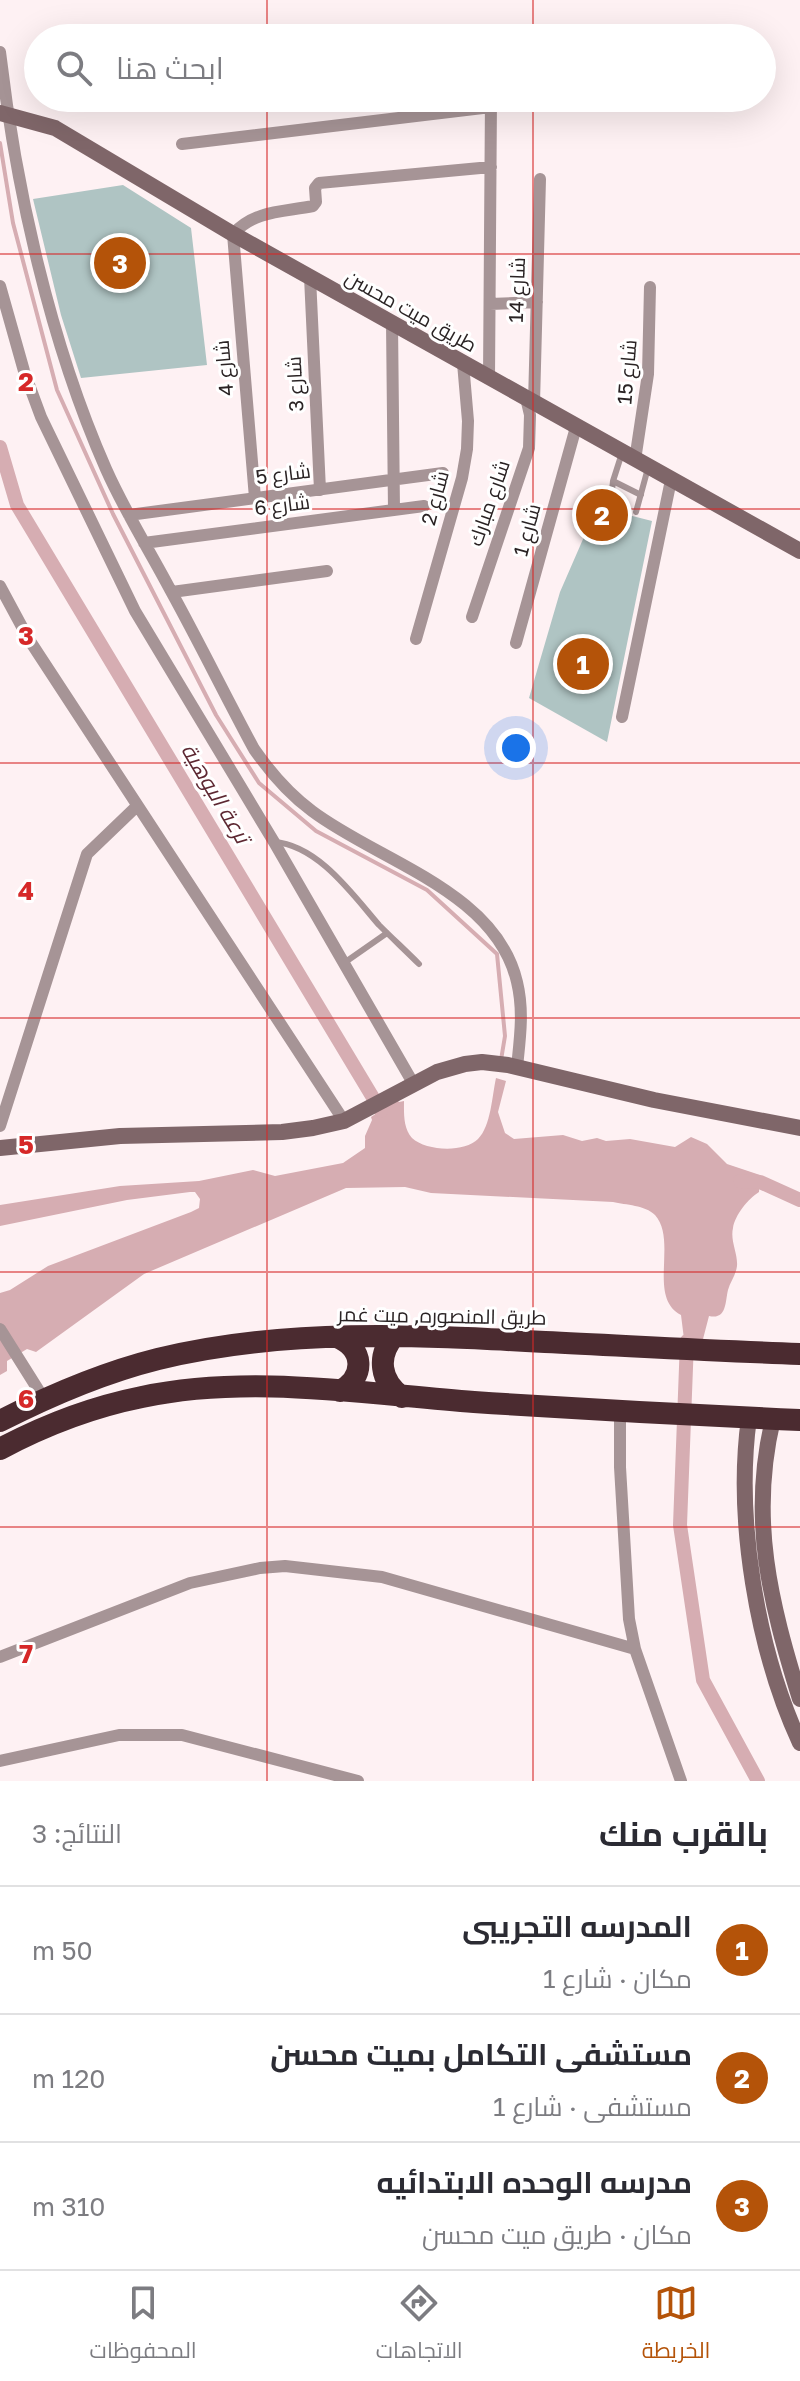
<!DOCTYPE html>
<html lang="ar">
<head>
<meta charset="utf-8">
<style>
	:root { --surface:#fff; --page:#f7f7f7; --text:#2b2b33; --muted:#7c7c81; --line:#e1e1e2; --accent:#b45309 }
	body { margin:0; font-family:"Golos Text",Cairo,sans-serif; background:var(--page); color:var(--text); direction:rtl }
	.you { position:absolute; left:516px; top:748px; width:28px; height:28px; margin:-20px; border:6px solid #fff; border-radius:50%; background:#1a73e8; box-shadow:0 0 0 12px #1a73e833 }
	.badge { display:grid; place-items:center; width:52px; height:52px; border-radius:50%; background:var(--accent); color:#fff; font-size:26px; font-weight:700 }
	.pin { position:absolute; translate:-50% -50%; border:4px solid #fff; box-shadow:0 2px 8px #0006 }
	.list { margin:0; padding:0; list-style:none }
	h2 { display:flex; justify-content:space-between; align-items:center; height:104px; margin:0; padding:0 32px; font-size:34px }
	h2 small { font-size:26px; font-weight:400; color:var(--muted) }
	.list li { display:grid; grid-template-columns:52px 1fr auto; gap:24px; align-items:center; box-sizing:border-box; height:128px; padding:0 32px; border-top:2px solid var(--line) }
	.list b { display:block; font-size:30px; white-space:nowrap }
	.list p { margin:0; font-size:26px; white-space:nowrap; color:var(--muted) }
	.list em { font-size:26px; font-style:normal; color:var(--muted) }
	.icon { flex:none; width:44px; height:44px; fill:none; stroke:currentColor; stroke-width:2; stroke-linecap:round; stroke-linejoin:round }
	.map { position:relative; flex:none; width:800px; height:1781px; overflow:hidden; direction:ltr }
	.search { position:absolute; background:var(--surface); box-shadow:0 8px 32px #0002; left:24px; right:24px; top:24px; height:88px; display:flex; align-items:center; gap:20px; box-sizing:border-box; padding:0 28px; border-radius:44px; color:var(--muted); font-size:30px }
	.sheet { height:488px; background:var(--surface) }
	nav { display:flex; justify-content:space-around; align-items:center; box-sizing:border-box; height:112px; border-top:2px solid var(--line); background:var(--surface); font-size:22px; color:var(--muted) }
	nav a { display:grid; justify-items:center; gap:4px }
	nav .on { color:var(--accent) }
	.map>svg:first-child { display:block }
</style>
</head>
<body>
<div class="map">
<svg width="800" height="1781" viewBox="0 0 800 1781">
	<rect width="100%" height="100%" fill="#fef1f3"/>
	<!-- water -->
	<path fill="#d6adb2" d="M496,1078L506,1081L498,1112L505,1133L514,1139L563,1135L582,1141L597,1138L606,1141L630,1139L675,1147L691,1137L707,1144L727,1164L760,1175L759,1192C748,1199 735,1215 733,1228C730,1241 738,1253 737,1266C736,1275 730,1282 728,1290C725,1302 727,1320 709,1316L703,1339H684L681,1315C647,1297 678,1241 655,1215C645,1205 626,1205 613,1202L431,1193L405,1187L346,1188L144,1274L36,1352L27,1349L7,1361V1371L0,1375V1293L10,1290L48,1266L191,1212L199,1208L200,1199L195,1192H190L127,1200L0,1226V1205L120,1186L199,1181L253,1170L275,1176L343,1163L365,1148V1136L372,1120L371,1117L397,1100L399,1102L404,1101C404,1113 403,1128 412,1138C426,1151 464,1153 478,1139C491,1126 492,1096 496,1078Z"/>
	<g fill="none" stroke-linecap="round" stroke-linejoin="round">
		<!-- stream -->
		<path stroke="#d6adb2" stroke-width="4" d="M0,143L13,223L57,390L113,514L216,715L259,783L316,831L427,890L497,954L505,1036L501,1060"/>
		<!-- canal -->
		<path stroke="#d6adb2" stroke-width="14" d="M0,447L17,505L381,1111
			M740,1181L760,1182L800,1200
			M687,1341L680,1525L703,1680L758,1781"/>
	</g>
	<!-- building -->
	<path fill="#afc4c3" d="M123,185L191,228L207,365L81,378L61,315L33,199Z
		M597,507L652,521L607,742L529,698L560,592Z"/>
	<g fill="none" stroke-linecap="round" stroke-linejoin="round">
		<!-- lane -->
		<path stroke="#a69496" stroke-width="6" d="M613,481L641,495
			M611,500L613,481L622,453
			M636,512L648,468
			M274,842C318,845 353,895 379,925C392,938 406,951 419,964
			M344,963L387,933"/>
		<!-- street -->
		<path stroke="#a69496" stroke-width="12" d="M0,52C16,189 50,342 106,469C125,512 150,551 172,593C200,644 226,697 254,749C270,772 289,794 312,811C378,861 496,891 517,982C524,1011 520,1038 517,1067
			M182,144L491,107
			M310,277L320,490
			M0,286L24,371L41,417L135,611L274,842L413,1083
			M490,304L537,302
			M392,323L394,510
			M489,378L491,98
			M534,403L540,179
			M635,460L648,374L650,287
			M255,498L233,234C255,210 283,212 313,206L316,202L315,188L319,183L491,167
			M129,515L443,473
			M144,543L424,506
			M0,586L28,638L344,1121
			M172,592L327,571
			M472,617L529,448L530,415L526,398
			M416,639L462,478L467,449L468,421L463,363
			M516,643L576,427
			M622,717L671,480
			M0,1126L87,854L137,806
			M0,1329L44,1399
			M620,1411V1467L629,1619L635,1649L681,1781
			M0,1657L190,1583L260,1568L285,1566L382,1577L635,1649
			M0,1761L119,1735H182L358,1781"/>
		<!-- secondary -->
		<path stroke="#7f6669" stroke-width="16" d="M0,113L55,128L233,234L800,551
			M0,1148L120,1136L282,1132L313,1128L344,1121L437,1072L465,1064L482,1062L508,1065L654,1100L800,1128
			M749,1418C735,1519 757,1650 800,1743
			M773,1419C749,1519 770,1602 800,1699"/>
		<!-- highway -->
		<path stroke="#4b2b30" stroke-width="22" d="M395,1335C376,1356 380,1381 402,1397
			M337,1337C364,1348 366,1377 340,1391
			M0,1421C51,1395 102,1373 158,1359C285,1328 416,1335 545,1342C630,1346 715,1351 800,1354
			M0,1449C45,1425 92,1407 142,1397C250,1374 365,1394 474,1402C582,1409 691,1415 800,1420"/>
	</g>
	<!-- grid -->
	<path fill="none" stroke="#d62828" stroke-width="2" stroke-opacity="0.55" d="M267,0V38M533,0V38M267,98V1781M533,98V1781M0,254H800M0,509H800M0,763H800M0,1018H800M0,1272H800M0,1527H800"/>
	<g text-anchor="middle" stroke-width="6" stroke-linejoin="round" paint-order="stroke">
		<!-- street labels -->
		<g font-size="20" fill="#2a2324" stroke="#fff">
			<text transform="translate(517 290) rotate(-88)" y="7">شارع 14</text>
			<text transform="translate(411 311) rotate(29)" y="7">طريق ميت محسن</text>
			<text transform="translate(224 368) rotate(-95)" y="7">شارع 4</text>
			<text transform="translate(627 372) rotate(-85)" y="7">شارع 15</text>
			<text transform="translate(295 384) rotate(-93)" y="7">شارع 3</text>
			<text transform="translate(283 474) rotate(-7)" y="7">شارع 5</text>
			<text transform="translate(435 498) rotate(-75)" y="7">شارع 2</text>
			<text transform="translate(489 503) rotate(-71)" y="7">شارع مبارك</text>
			<text transform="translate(282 505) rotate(-7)" y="7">شارع 6</text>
			<text transform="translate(527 530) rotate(-75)" y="7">شارع 1</text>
			<text transform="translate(442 1316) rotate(1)" y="7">طريق المنصوره, ميت غمر</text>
		</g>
		<!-- water labels -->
		<g font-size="22" font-style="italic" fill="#5d2832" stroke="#fff">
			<text transform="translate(216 793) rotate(59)" y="8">ترعة البوهية</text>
		</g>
	</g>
	<g font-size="26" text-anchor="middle" font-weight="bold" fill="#d62828" stroke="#fff" stroke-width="6" stroke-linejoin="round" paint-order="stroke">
		<text x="26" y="391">2</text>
		<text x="26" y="645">3</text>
		<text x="26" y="900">4</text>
		<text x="26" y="1154">5</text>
		<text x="26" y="1408">6</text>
		<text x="26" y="1663">7</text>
	</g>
</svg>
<div class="you"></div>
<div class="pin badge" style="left:583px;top:664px">1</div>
<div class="pin badge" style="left:602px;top:515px">2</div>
<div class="pin badge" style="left:120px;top:263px">3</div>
<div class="search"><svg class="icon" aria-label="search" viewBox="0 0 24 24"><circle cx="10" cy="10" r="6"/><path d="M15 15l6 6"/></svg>ابحث هنا</div>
</div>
<section class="sheet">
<h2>بالقرب منك<small>النتائج: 3</small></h2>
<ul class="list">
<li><span class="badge">1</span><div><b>المدرسه التجريبى</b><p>مكان · شارع 1</p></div><em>50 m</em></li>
<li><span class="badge">2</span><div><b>مستشفى التكامل بميت محسن</b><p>مستشفى · شارع 1</p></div><em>120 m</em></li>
<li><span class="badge">3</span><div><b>مدرسه الوحده الابتدائيه</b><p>مكان · طريق ميت محسن</p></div><em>310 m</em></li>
</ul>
</section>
<nav>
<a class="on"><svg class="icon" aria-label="map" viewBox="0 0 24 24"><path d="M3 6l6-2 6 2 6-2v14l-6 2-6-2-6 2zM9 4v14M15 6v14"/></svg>الخريطة</a>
<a><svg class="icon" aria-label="directions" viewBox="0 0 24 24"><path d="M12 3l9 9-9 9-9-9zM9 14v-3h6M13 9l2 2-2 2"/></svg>الاتجاهات</a>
<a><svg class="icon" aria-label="saved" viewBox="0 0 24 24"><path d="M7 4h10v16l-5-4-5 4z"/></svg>المحفوظات</a>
</nav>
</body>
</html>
